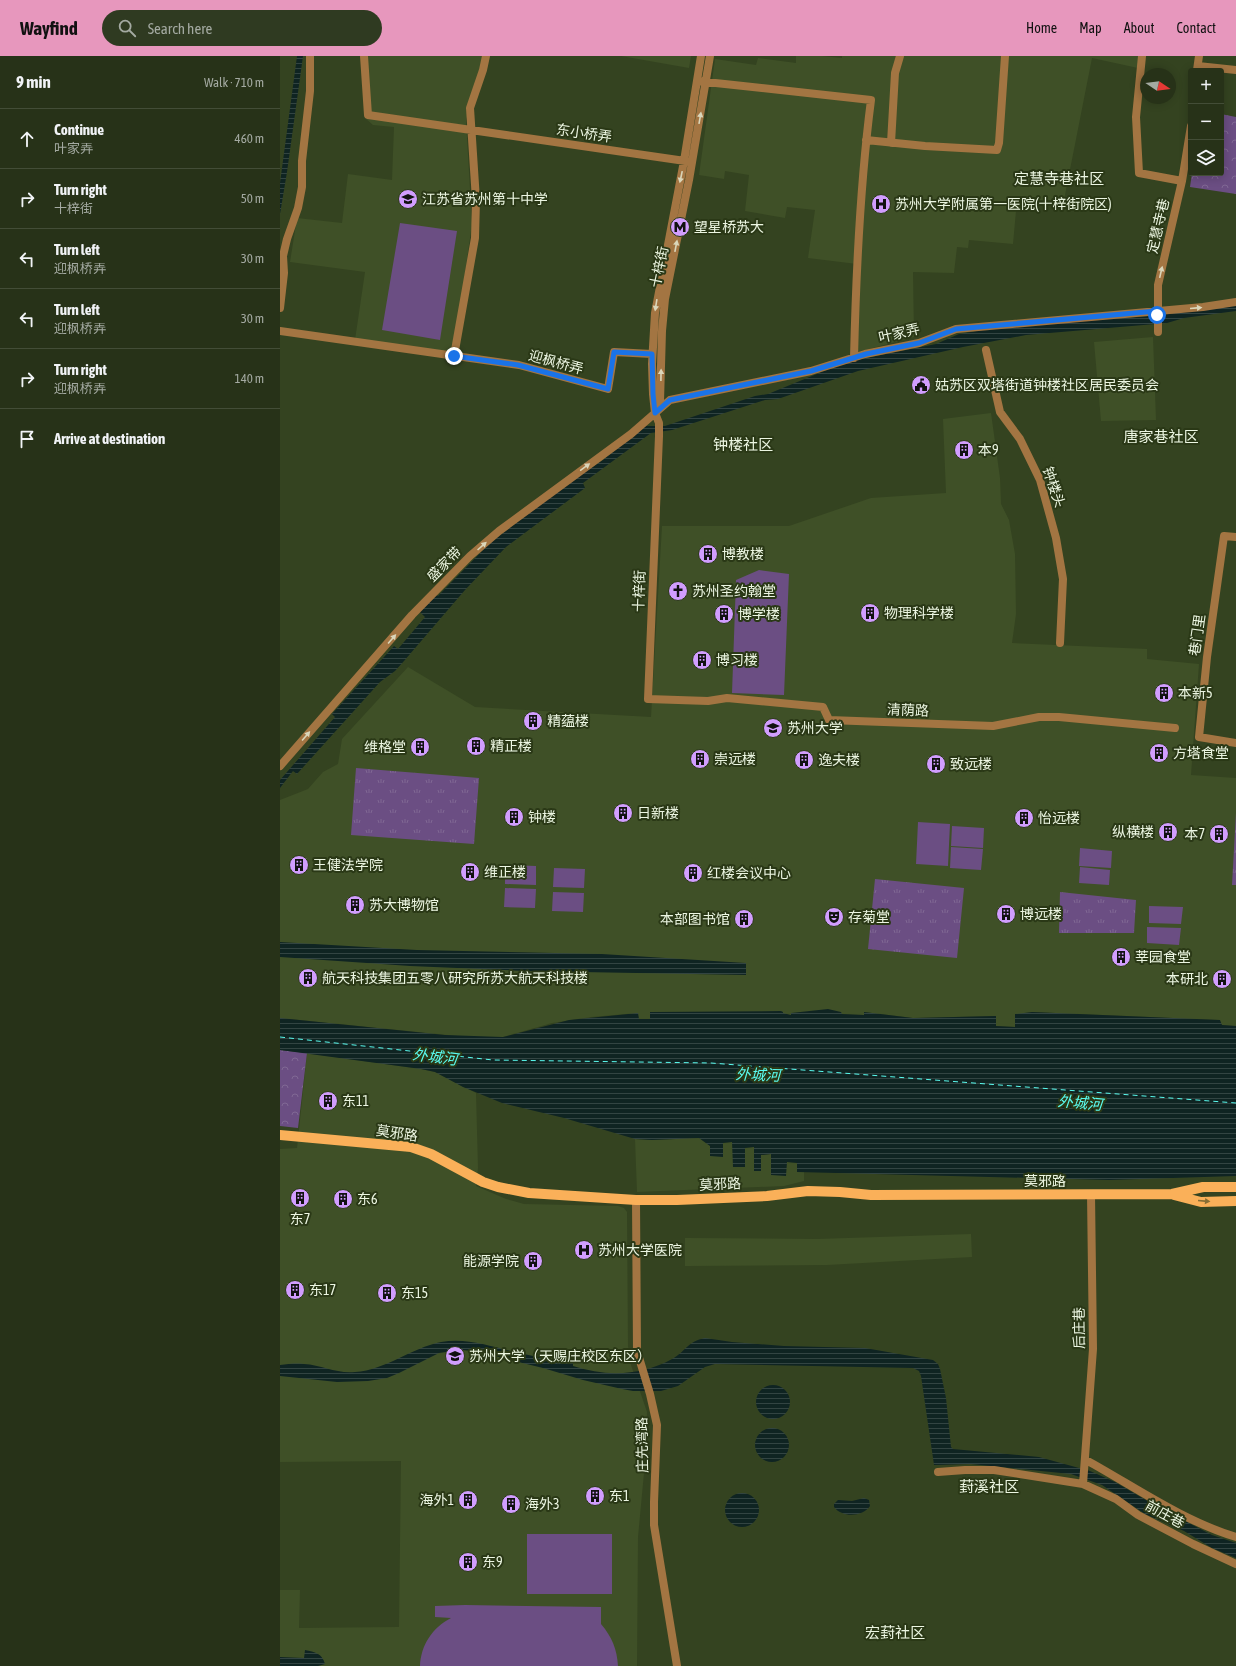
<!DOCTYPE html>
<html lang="en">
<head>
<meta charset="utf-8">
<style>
	:root { --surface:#273218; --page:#2f3a21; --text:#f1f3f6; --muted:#a4aaa2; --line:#434d37; --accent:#e797bd }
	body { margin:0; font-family:"Asap Condensed","Noto Sans SC",sans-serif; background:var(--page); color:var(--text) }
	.controls { position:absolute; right:12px; top:12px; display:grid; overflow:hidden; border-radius:4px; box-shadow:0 2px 10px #0003 }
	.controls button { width:36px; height:36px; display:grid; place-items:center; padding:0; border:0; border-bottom:1px solid var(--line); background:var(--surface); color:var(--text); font:20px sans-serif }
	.compass { position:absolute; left:860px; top:12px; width:36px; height:36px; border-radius:50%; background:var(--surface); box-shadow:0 2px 10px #0003; rotate:103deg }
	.stop { position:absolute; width:12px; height:12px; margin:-9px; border:3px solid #1a73e8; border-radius:50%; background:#fff }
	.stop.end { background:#1a73e8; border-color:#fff; box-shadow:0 1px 4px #0008 }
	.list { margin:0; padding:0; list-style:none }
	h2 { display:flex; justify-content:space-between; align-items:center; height:52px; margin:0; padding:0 16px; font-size:17px }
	h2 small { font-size:13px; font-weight:400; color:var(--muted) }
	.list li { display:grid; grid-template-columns:26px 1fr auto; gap:12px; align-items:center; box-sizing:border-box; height:60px; padding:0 16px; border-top:1px solid var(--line) }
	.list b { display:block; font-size:15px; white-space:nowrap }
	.list p { margin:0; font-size:13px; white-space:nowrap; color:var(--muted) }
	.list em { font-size:13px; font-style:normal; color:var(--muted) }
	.icon { flex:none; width:22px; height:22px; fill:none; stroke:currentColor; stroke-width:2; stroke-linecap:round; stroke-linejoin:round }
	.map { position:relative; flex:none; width:956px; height:1610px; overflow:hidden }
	header { display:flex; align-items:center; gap:24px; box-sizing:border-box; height:56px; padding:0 20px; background:var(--accent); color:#111 }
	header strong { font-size:19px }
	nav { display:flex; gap:22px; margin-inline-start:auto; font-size:14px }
	.search { width:280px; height:36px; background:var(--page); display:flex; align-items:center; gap:10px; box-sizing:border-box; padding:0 14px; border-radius:22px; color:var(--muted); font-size:15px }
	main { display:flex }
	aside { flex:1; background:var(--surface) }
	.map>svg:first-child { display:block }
</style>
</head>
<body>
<header>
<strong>Wayfind</strong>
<div class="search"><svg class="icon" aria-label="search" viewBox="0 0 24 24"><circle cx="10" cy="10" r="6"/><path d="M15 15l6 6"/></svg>Search here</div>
<nav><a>Home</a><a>Map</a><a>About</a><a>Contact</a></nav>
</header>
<main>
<aside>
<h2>9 min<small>Walk · 710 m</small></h2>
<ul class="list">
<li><svg class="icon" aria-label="ahead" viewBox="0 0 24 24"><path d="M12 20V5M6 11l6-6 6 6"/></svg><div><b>Continue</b><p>叶家弄</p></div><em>460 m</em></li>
<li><svg class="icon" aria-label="right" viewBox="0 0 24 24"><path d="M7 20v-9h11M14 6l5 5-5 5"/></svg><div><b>Turn right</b><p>十梓街</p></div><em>50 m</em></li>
<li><svg class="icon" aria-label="left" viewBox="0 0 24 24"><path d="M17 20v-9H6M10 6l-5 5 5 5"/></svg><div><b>Turn left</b><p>迎枫桥弄</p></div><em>30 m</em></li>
<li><svg class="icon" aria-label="left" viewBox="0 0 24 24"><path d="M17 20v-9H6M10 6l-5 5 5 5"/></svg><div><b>Turn left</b><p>迎枫桥弄</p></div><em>30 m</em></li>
<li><svg class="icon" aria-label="right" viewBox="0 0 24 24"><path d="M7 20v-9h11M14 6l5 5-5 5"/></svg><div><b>Turn right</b><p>迎枫桥弄</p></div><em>140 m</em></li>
<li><svg class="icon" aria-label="arrive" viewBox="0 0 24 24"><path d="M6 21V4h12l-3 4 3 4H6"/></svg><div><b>Arrive at destination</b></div></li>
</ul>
</aside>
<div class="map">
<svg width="956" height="1610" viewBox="0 0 956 1610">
	<defs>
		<pattern id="grass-tufts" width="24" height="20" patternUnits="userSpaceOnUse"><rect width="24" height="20" fill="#6b4e83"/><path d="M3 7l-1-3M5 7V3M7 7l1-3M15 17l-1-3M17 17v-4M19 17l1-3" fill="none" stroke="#806894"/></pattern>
		<pattern id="park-crowns" width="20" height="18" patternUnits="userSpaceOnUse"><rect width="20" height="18" fill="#6b4e83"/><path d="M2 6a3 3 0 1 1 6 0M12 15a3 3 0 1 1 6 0" fill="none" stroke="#806894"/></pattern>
		<pattern id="water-rules" width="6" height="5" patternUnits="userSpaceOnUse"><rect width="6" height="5" fill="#0f2422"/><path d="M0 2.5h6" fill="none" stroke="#324442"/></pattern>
	</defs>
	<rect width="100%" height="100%" fill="#344320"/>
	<!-- built -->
	<path fill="#3f5027" d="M87,0H205L186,64L192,168L173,301L75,284L85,216L10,206L17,162L62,167L68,118L112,124L114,71L93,69L85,62Z
		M341,0H411L409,12Z
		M516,0H542L562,2V0H861L858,12L812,2L784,144H737L733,188L689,184L688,192L677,191L674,217L633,216L634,281L574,297L577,208L528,202L535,154L507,151L505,162L465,155L469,119L445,115L444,123L419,119L435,3L476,9L478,2L516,7Z
		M873,281L876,364L821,365L814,286Z
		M711,357L720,422L721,448L729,464L735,498L736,558L732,587L867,593V603L919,608L911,719L956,722V970L942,969L939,964L752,956L735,971L716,970L715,960L633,962L584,956V959L528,957H511V959L370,957V963H358V957L311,961L272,967L223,981H187L0,962V744L28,733L43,716L58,708L62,683L128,611L195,651L371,661L382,470H509L591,442L666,437L663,363Z
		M27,997L141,1013L155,1016L196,1037L198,1112L196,1130L226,1143L244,1148L338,1150L344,1152L347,1156L348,1290L351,1309L367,1356L364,1417L358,1481L357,1610H0V1534H20L19,1572L119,1571L121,1405L0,1406V1093L17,1092Z
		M419,1082L430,1090V1100L443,1087L453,1086V1111H465V1092L474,1091L481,1099L491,1098L506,1106L517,1107V1116H524V1125L504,1130L357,1136L355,1083L372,1084Z
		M691,1178L692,1201L547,1209L405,1210V1182L537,1183Z"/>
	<!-- grass -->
	<path fill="url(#grass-tufts)" d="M76,712L199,722L194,788L71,779Z
		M956,757V829H952Z
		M595,823L684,832L677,902L588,893Z
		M780,836L856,844L854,877H779Z"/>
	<!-- park -->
	<path fill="url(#park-crowns)" d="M941,58L956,61V138L910,131L912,117H941Z
		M0,994L27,997L18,1072L0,1070Z"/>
	<!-- pitch -->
	<path fill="#6b4e83" d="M120,167L177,175L160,284L102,274Z
		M479,514L509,518L504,639L452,637L456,524Z
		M638,766L670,768L668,810L636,808Z
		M672,770L704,772L703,792L671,790Z
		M671,791L703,793L701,814L670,812Z
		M800,792L832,795L831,812L799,810Z
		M225,809L256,810V829L225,828Z
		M800,811L830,814L829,829L799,827Z
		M274,812L305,813L304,832L273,831Z
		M225,832L256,833L255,852L224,851Z
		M273,836L304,837L303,856L272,855Z
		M869,850L903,851L901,868L869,867Z
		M867,871L901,872L899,889L867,887Z
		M247,1478H332V1538H247Z
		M185,1549L321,1551V1568C332,1581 337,1593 338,1610H140C141,1589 152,1572 171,1562L155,1561V1550Z"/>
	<!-- water -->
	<path fill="url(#water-rules)" d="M17,0H23L7,116L0,158V127Z
		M956,248V255L904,262L887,267L746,279L683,291L578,315L498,343L485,344L392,374L371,377L303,427L305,432L226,491L185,534L124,605L115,615L100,626L17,718L13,715L0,732V724L55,661L52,658L114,590L118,593L145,561L139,555L155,538L158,540L209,488L285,429L323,404L364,370H385L475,340L488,338L566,306L656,288L679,278L726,270L874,260Z
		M0,886L137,894L322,898L466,907V919L245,915L130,910L0,901Z
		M548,953L561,956L562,958L584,959V956L633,962L716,960V970L735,971V958L752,956L940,964L942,969L956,970V1120L829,1124L517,1116V1107L507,1106L506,1120L491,1119V1098L481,1099V1115H474V1091L465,1092V1111H453L452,1086L443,1087V1101L430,1100V1090L419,1082L372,1084L355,1083L284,1062L222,1047L183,1031L155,1016L141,1013L0,994V962L165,979L223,981L289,964L358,957L359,963H370V956L501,955L503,956V957L511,959V957Z
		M425,1282L452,1286L504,1290L585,1292L653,1304L658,1308L660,1313L666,1342L671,1391L673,1393L759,1401L810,1415L835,1426L876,1450L932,1479L956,1487V1502L932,1492L904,1475L865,1458L822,1429L791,1418L691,1408L654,1409L641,1320L639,1315L633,1312L435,1308L425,1311L398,1330L381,1335H353L342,1333L303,1324L263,1312L194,1295L181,1294L159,1297L119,1317L107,1322L88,1325L57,1326L0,1320V1309C8,1308 16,1307 24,1308C42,1309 57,1318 75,1316C106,1314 131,1292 161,1286C187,1281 213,1291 239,1297C256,1301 275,1303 293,1306V1310C326,1321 361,1320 392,1303C405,1296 408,1285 425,1282Z
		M476 1346a17 17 0 1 1 34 0a17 17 0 1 1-34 0Z
		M475 1389a17 17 0 1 1 34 0a17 17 0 1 1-34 0Z
		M445 1454a17 17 0 1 1 34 0a17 17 0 1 1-34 0Z
		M584,1442L589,1444L590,1450C583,1461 562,1462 554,1451V1448L558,1444L572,1445Z
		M25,1594C35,1596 42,1597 45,1608L38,1610H0V1601L24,1602Z"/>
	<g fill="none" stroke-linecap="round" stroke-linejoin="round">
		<!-- ferry -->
		<path stroke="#5afcf0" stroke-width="1" stroke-dasharray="5 4" stroke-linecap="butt" d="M0,981L213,1004L431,1007L956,1047"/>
		<!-- minor -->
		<path stroke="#a37542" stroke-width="8" d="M84,0L88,59L412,106
			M421,0L404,105L375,257L372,308L373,338L375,357L379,367V380L368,643L428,645L447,642L543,651L549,664L713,670L759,661H779L895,672
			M862,0L856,61L859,117L902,125
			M918,10L956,14
			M917,14L919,0
			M417,25L591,44C580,129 576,216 574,302
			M586,84L645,90L717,94L719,87L725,0
			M611,87L615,17L620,0
			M0,252L4,217L3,200L7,183L18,152L22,131V105L30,35V0
			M0,275L239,309L328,333L334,296L372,298
			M878,276V229L902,125L911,70
			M706,294L720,356L740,383L760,424L776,482L783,523L780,587
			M174,300L195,182L196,144L190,52L203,14L206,0
			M377,354L380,346L382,275L385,243L409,124L430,0
			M956,481L944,480L927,601L919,681L956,687
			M0,710L132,559L190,500L219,475L351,378L390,344L531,315L585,298L639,287L676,273L923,251L956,246
			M356,1144L357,1295L370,1338L377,1369L374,1446V1469L397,1610
			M806,1404C855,1431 903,1465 956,1481
			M658,1416L685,1414H714L803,1428L836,1443L858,1459L913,1488L956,1508
			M803,1428L813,1293L811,1138"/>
		<!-- major -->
		<path stroke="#fab059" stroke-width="10" d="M0,1079L131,1091L151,1098L203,1126L218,1131L249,1137L356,1144H397L487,1140L528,1135L560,1136L591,1139L892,1138L923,1131H956
			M894,1139L921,1146L956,1145"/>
	</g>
	<!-- one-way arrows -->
	<defs><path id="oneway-solid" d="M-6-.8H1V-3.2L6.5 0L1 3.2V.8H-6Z"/></defs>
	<g fill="#dad6ba">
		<use href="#oneway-solid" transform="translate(420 62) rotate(-80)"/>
		<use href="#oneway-solid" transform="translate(401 121) rotate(102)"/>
		<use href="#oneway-solid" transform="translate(396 190) rotate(-79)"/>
		<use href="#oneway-solid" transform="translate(881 216) rotate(-77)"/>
		<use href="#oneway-solid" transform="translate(376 249) rotate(99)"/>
		<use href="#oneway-solid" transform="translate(916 252) rotate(-5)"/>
		<use href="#oneway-solid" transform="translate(381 319) rotate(-89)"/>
		<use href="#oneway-solid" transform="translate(305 411) rotate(-36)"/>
		<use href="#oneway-solid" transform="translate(202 490) rotate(-42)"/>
		<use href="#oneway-solid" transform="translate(112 583) rotate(-49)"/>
		<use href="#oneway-solid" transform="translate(26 680) rotate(-49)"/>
	</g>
	<use fill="#886e34" href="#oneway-solid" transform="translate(924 1145) rotate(5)"/>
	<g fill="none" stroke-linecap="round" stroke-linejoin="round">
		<!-- route -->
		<path stroke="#1a73e8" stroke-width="5" d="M174,300L238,309L328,333L334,296L372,298L373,338L375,357L390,344L531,315L586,298L639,287L676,273L877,255V259"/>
	</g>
	<!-- icons -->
	<defs>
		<symbol id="school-disc" viewBox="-11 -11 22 22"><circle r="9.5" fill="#d19dfe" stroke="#2a3816"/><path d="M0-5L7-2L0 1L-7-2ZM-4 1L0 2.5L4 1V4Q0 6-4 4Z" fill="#111"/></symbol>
		<symbol id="hospital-disc" viewBox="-11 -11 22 22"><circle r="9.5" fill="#d19dfe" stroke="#2a3816"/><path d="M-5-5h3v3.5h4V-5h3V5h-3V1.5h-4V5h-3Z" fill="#111"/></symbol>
		<symbol id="metro-disc" viewBox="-11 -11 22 22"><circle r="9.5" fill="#d19dfe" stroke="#2a3816"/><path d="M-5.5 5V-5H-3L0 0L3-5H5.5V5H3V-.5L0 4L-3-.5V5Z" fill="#111"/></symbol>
		<symbol id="civic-disc" viewBox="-11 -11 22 22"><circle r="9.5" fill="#d19dfe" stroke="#2a3816"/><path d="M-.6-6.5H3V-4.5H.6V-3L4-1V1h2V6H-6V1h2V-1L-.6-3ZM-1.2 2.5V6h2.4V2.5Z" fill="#111"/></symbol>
		<symbol id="building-disc" viewBox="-11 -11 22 22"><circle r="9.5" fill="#d19dfe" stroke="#2a3816"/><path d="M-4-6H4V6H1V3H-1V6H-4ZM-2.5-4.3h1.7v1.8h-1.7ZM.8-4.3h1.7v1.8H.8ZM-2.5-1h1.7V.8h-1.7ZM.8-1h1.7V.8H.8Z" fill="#111"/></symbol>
		<symbol id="church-disc" viewBox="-11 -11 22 22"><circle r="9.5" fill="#d19dfe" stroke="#2a3816"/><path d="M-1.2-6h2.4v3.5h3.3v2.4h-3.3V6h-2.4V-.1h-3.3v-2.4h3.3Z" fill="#111"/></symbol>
		<symbol id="university-disc" viewBox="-11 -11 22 22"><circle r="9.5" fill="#d19dfe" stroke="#2a3816"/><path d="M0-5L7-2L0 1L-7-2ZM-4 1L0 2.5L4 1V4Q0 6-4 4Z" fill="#111"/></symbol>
		<symbol id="theatre-disc" viewBox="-11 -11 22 22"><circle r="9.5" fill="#d19dfe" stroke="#2a3816"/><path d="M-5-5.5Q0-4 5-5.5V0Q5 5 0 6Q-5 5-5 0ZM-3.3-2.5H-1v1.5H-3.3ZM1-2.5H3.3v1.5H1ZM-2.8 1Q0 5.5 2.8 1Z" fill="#111"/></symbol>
	</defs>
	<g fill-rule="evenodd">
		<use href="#school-disc" x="117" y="132" width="22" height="22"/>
		<use href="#hospital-disc" x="590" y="137" width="22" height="22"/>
		<use href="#metro-disc" x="389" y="160" width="22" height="22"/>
		<use href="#civic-disc" x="630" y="318" width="22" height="22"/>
		<use href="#building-disc" x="673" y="383" width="22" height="22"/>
		<use href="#building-disc" x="417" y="487" width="22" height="22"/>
		<use href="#church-disc" x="387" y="524" width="22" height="22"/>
		<use href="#building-disc" x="579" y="546" width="22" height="22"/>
		<use href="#building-disc" x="433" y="547" width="22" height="22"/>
		<use href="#building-disc" x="411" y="593" width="22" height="22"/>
		<use href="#building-disc" x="873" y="626" width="22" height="22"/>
		<use href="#building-disc" x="242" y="654" width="22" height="22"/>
		<use href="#university-disc" x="482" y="661" width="22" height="22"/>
		<use href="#building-disc" x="185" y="679" width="22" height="22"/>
		<use href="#building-disc" x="129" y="680" width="22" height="22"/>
		<use href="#building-disc" x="868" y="686" width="22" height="22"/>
		<use href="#building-disc" x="409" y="692" width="22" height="22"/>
		<use href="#building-disc" x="513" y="693" width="22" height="22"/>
		<use href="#building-disc" x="645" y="697" width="22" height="22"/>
		<use href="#building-disc" x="332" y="746" width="22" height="22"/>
		<use href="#building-disc" x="223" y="750" width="22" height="22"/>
		<use href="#building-disc" x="733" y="751" width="22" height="22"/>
		<use href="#building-disc" x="877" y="765" width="22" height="22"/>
		<use href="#building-disc" x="928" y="767" width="22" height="22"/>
		<use href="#building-disc" x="8" y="798" width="22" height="22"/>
		<use href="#building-disc" x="179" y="805" width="22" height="22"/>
		<use href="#building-disc" x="402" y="806" width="22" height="22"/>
		<use href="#building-disc" x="64" y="838" width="22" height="22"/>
		<use href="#building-disc" x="715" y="847" width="22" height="22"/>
		<use href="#theatre-disc" x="543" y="850" width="22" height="22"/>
		<use href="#building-disc" x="453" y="852" width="22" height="22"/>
		<use href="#building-disc" x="830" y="890" width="22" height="22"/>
		<use href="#building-disc" x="17" y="911" width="22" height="22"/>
		<use href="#building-disc" x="931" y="912" width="22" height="22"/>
		<use href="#building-disc" x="37" y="1034" width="22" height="22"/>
		<use href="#building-disc" x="9" y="1131" width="22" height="22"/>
		<use href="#building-disc" x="52" y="1132" width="22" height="22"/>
		<use href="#hospital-disc" x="293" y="1183" width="22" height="22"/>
		<use href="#building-disc" x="242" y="1194" width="22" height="22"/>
		<use href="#building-disc" x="4" y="1223" width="22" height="22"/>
		<use href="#building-disc" x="96" y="1226" width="22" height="22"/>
		<use href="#university-disc" x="164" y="1289" width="22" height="22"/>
		<use href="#building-disc" x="304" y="1429" width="22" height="22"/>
		<use href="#building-disc" x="177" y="1433" width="22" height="22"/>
		<use href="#building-disc" x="220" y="1437" width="22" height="22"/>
		<use href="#building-disc" x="177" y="1495" width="22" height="22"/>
	</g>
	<g text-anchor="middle" stroke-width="4" stroke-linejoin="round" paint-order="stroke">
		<!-- street labels -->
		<g font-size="14" fill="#ecf6e2" stroke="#2a3816">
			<text transform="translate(304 77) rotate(8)" y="5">东小桥弄</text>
			<text transform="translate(878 170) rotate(-77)" y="5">定慧寺巷</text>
			<text transform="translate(379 211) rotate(-78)" y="5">十梓街</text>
			<text transform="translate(619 277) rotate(-13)" y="5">叶家弄</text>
			<text transform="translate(276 306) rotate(15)" y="5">迎枫桥弄</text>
			<text transform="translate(774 431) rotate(71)" y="5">钟楼头</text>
			<text transform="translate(164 508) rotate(-45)" y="5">盛家带</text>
			<text transform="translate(359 535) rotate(-88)" y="5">十梓街</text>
			<text transform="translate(917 579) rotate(-82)" y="5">巷门里</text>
			<text transform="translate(628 654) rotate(2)" y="5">清荫路</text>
			<text transform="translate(117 1077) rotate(8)" y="5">莫邪路</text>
			<text x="765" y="1130">莫邪路</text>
			<text transform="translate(440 1128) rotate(-3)" y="5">莫邪路</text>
			<text transform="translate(799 1272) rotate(-91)" y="5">后庄巷</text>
			<text transform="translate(362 1389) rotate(-91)" y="5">庄先湾路</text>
			<text transform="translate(885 1458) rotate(29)" y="5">前庄巷</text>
		</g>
		<!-- poi labels -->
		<g font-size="14" fill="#ecf6e2" stroke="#2a3816" text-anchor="start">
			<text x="142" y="148">江苏省苏州第十中学</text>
			<text x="615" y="153">苏州大学附属第一医院(十梓街院区)</text>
			<text x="414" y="176">望星桥苏大</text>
			<text x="655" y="334">姑苏区双塔街道钟楼社区居民委员会</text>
			<text x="698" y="399">本9</text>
			<text x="442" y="503">博教楼</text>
			<text x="412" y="540">苏州圣约翰堂</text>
			<text x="604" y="562">物理科学楼</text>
			<text x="458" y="563">博学楼</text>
			<text x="436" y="609">博习楼</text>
			<text x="898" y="642">本新5</text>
			<text x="267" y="670">精蕴楼</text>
			<text x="507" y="677">苏州大学</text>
			<text x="210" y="695">精正楼</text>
			<text x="126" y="696" text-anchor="end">维格堂</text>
			<text x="893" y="702">方塔食堂</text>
			<text x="434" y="708">崇远楼</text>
			<text x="538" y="709">逸夫楼</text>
			<text x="670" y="713">致远楼</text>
			<text x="357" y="762">日新楼</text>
			<text x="248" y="766">钟楼</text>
			<text x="758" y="767">怡远楼</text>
			<text x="874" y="781" text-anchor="end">纵横楼</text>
			<text x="925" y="783" text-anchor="end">本7</text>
			<text x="33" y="814">王健法学院</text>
			<text x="204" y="821">维正楼</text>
			<text x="427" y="822">红楼会议中心</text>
			<text x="89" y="854">苏大博物馆</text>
			<text x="740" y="863">博远楼</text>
			<text x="568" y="866">存菊堂</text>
			<text x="450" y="868" text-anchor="end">本部图书馆</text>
			<text x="855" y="906">莘园食堂</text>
			<text x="42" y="927">航天科技集团五零八研究所苏大航天科技楼</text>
			<text x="928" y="928" text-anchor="end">本研北</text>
			<text x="62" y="1050">东11</text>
			<text x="77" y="1148">东6</text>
			<text x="20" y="1168" text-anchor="middle">东7</text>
			<text x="318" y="1199">苏州大学医院</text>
			<text x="239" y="1210" text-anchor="end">能源学院</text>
			<text x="29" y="1239">东17</text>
			<text x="121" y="1242">东15</text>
			<text x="189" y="1305">苏州大学（天赐庄校区东区）</text>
			<text x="329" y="1445">东1</text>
			<text x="174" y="1449" text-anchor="end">海外1</text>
			<text x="245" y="1453">海外3</text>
			<text x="202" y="1511">东9</text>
		</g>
		<!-- neighbourhood labels -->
		<g font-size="15" fill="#ecf6e2" stroke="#2a3816">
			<text x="779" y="128">定慧寺巷社区</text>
			<text x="881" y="386">唐家巷社区</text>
			<text x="463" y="394">钟楼社区</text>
			<text x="709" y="1436">葑溪社区</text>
			<text x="615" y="1582">宏葑社区</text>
		</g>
		<!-- water labels -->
		<g font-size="15" font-style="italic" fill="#5afcf0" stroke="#2a3816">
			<text transform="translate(155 1001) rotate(7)" y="5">外城河</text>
			<text transform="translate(478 1019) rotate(2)" y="5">外城河</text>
			<text transform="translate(800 1047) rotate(5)" y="5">外城河</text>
		</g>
	</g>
</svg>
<div class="controls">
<button>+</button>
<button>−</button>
<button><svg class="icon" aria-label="layers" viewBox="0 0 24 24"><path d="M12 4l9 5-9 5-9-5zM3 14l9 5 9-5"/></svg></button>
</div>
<svg class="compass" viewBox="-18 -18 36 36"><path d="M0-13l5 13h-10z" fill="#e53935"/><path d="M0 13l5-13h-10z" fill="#a4aaa2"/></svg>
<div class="stop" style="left:877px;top:259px"></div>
<div class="stop end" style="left:174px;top:300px"></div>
</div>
</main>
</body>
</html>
